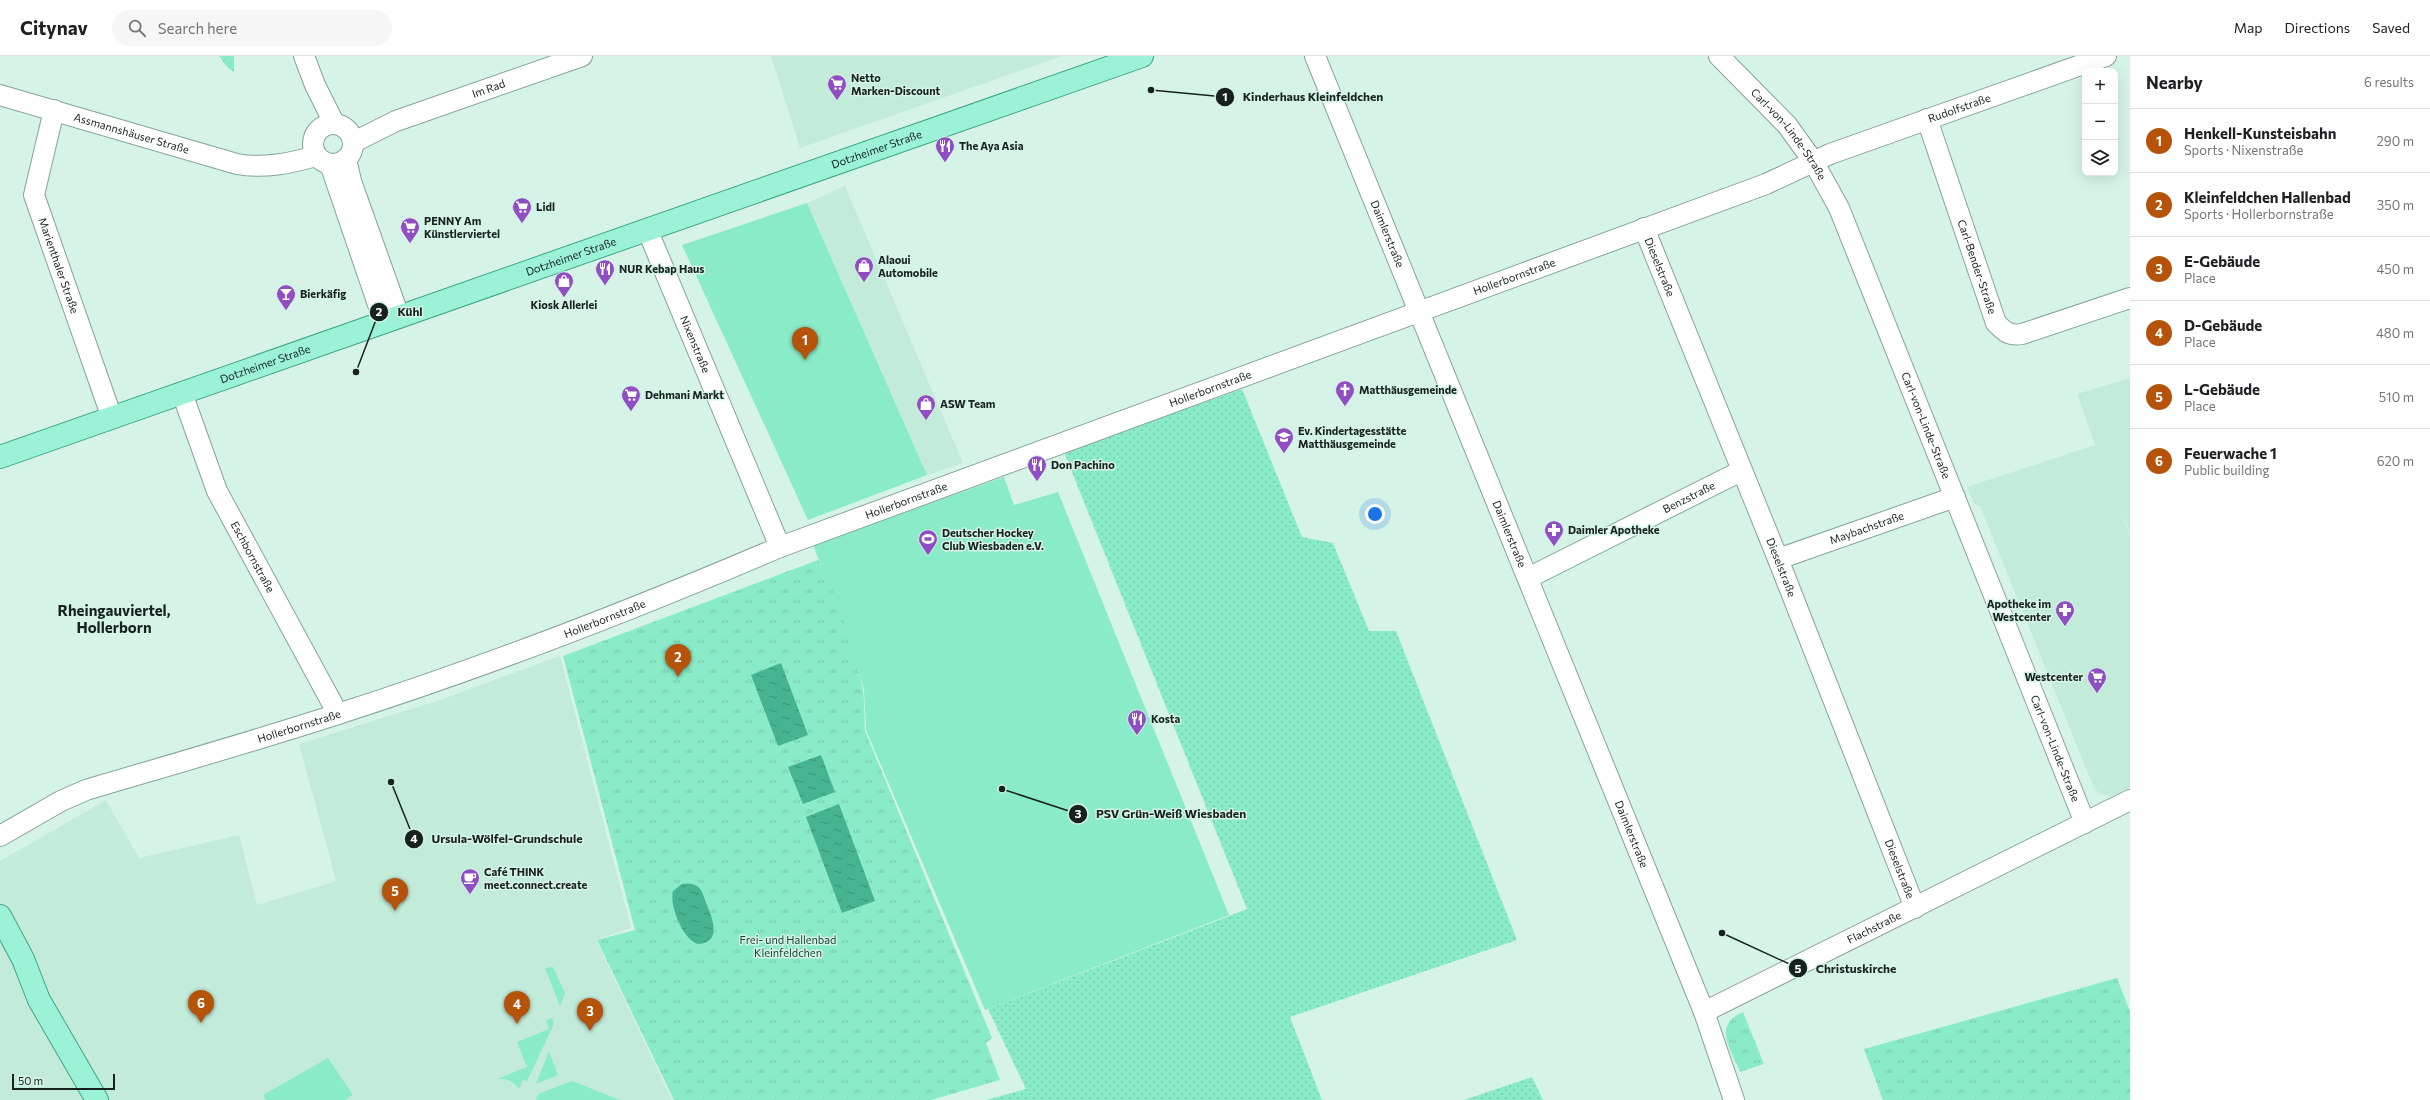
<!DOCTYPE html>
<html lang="en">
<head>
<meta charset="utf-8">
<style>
	:root { --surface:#fff; --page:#f6f6f6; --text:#202124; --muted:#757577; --line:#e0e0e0; --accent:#b45309 }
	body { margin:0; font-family:Commissioner,sans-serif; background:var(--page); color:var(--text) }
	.controls { position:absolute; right:12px; top:12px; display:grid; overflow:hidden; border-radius:8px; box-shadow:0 4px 16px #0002 }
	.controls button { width:36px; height:36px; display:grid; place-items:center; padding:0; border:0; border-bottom:1px solid var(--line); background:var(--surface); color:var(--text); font:20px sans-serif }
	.scale { position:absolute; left:12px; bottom:10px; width:103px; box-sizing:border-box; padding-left:4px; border:2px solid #17221e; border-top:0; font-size:11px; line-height:14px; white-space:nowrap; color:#17221e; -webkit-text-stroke:3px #d5f4e7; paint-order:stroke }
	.you { position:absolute; left:1375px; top:458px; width:14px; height:14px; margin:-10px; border:3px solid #fff; border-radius:50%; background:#1a73e8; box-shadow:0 0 0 6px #1a73e833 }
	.badge { display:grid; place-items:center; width:26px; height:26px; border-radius:50%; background:var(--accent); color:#fff; font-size:13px; font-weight:700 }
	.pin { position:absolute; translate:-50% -33px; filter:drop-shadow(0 1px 2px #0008) }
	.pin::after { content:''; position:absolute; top:21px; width:14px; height:12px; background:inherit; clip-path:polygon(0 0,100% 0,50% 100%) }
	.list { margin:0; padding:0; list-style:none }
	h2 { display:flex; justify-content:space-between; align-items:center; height:52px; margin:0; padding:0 16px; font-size:17px }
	h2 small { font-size:13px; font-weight:400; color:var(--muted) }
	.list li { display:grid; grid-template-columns:26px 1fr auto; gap:12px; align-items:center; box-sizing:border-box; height:64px; padding:0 16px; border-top:1px solid var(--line) }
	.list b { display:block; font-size:15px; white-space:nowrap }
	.list p { margin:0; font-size:13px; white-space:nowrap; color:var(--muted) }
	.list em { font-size:13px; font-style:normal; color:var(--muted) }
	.icon { flex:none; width:22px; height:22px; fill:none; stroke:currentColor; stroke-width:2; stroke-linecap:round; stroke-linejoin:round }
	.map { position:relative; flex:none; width:2130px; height:1044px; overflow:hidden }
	header { display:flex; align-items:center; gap:24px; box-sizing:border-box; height:56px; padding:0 20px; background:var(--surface); border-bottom:1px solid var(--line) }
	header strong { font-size:19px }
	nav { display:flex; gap:22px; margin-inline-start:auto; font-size:14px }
	.search { width:280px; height:36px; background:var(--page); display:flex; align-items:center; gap:10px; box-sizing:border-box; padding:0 14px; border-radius:22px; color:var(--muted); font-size:15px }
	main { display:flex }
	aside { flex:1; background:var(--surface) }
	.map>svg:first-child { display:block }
</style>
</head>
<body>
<header>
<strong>Citynav</strong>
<div class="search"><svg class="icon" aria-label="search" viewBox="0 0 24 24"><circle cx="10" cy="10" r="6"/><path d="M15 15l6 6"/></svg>Search here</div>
<nav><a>Map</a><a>Directions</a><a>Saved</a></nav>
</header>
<main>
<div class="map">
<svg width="2130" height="1044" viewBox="0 0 2130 1044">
	<defs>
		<pattern id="park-tufts" width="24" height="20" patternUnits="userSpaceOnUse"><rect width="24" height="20" fill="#8aebc8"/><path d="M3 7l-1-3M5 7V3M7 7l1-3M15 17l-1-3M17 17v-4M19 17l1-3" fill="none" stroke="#76c9ab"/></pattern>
		<pattern id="garden-dots" width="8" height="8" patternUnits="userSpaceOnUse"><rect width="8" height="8" fill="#8aebc8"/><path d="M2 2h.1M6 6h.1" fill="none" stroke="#76c9ab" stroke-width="1.8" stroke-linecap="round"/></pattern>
		<pattern id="water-ripples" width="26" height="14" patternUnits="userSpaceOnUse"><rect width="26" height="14" fill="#47b491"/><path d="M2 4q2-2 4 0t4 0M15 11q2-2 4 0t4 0" fill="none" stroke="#3a9276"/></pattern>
	</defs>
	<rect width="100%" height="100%" fill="#d5f4e7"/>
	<!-- built -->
	<path fill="#c3ebda" d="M771,0H1062L800,92Z
		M845,130L963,407L927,419L807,147Z
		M2130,322V477L2115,441L2130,479V732L2110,740L2100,738L2094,732L1980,450L1974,448L1967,431L2095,389L2077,338Z
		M560,600L631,872L596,884L672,1044H0V805L106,744L139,802L239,779L257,849L330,827L336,824L299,688L440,644Z"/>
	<!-- grass -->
	<path fill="#8aebc8" d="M807,147L927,419L808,464L682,189Z
		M1004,421L1014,449L1058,436L1229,859L985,954L866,674L864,634L849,581L813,489Z
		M553,911L565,937L560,950L545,912Z
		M552,962L554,968L527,1025L523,1024L519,1033C512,1025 508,1022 497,1023L527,1011L517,986L549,973L546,964Z
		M549,995L558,1019L536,1028Z
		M328,1002L353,1039L345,1044H266L263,1039Z
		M572,1025L620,1044H536L538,1038Z"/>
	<!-- park -->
	<path fill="url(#park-tufts)" d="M219,0H234V16L228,12Z
		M818,504C836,534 857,599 863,635C865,648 864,662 865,675L992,982L986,987L1000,1024L931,1044H674L597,884L635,874L563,600Z
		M2117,922L2130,956V1044H1883L1864,993Z
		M1743,956L1764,1008L1740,1016C1731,993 1712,969 1743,956Z"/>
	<!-- garden -->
	<path fill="url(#garden-dots)" d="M1242,333L1302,481L1333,487L1369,575H1396L1517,884L1290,961L1322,1044H986L1026,1033L988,953L1247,853L1064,396Z
		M1532,1021L1543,1044H1464Z"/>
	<!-- water -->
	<path fill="url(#water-ripples)" d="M781,607L808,679L778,690L751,619Z
		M821,699L835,736L803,748L788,711Z
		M839,748L875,845L842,857L806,761Z
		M682,828C687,827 692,827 697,830C703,834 704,843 707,849C713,864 722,886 698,888C683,884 669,849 673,835Z"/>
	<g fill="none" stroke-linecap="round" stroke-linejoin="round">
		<defs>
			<g id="minor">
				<path d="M304,0L315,29L334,67"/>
				<path id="s1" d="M1315,0L1704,956L1734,1044"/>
				<path id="s2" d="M1719,0L1787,69L1813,105L1839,152L2085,767"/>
				<path id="s3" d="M0,39L237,108C264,113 291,107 316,100"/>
				<path id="s4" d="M54,54L34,139L112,362"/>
				<path id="s5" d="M1927,63L1996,267C2005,276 2009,280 2022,278L2130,242"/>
				<circle cx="333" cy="88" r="20"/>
				<path id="s6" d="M354,86L396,65L582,0"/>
				<path d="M346,103L351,125L399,260"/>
				<path d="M330,108L384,266"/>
				<path id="s7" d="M1644,172L1778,503L1915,852"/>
				<path id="s8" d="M647,173L780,491"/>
				<path id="s9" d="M182,337L217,435L338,658"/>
				<path id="s10" d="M1778,503L1955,441"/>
				<path id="s11" d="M1528,522L1741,415"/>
				<path id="s12" d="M0,780L61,745L86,734C170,709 255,685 338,658C488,610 635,553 780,491L1766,128L1830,98L2106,0"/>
				<path id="s13" d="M1704,956L2130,744"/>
			</g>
			<g id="major">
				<path id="s14" d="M0,401L1142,0"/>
				<path d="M0,860L23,903L39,944L97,1044"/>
			</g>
		</defs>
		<!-- minor casing -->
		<use href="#minor" stroke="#86a397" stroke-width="22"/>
		<!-- major casing -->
		<use href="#major" stroke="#41a485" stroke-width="24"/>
		<!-- minor -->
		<use href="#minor" stroke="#fff" stroke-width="20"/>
		<!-- major -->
		<use href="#major" stroke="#9bf2d7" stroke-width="22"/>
	</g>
	<!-- icons -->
	<defs>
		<symbol id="supermarket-pin" viewBox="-11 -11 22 30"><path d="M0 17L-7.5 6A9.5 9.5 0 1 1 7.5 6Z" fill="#914ec2" stroke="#d5f4e7"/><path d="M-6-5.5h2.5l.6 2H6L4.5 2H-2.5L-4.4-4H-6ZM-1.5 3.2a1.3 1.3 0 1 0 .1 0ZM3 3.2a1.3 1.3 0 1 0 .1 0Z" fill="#fff"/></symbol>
		<symbol id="restaurant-pin" viewBox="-11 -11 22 30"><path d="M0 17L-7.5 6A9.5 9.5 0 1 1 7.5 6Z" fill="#914ec2" stroke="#d5f4e7"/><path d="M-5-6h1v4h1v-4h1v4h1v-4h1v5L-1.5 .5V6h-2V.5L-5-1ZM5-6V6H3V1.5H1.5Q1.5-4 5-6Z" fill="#fff"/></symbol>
		<symbol id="shop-pin" viewBox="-11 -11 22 30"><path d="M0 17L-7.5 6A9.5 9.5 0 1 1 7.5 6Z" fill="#914ec2" stroke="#d5f4e7"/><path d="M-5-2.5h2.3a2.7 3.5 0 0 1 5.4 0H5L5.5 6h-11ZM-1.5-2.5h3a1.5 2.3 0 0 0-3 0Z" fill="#fff"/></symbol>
		<symbol id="bar-pin" viewBox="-11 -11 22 30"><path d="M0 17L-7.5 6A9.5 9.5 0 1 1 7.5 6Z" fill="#914ec2" stroke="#d5f4e7"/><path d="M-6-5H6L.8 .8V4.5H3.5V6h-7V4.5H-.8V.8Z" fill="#fff"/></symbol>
		<symbol id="church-pin" viewBox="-11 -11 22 30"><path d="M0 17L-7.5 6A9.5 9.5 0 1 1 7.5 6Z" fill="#914ec2" stroke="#d5f4e7"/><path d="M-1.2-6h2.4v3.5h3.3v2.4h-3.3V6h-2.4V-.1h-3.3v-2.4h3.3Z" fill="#fff"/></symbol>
		<symbol id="school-pin" viewBox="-11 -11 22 30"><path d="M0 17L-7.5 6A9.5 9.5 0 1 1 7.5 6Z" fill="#914ec2" stroke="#d5f4e7"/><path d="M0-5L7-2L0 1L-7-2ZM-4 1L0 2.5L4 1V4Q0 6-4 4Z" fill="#fff"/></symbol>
		<symbol id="pharmacy-pin" viewBox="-11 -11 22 30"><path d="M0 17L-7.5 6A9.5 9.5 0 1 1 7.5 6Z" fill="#914ec2" stroke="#d5f4e7"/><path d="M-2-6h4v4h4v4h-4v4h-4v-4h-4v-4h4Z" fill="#fff"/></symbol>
		<symbol id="stadium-pin" viewBox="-11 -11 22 30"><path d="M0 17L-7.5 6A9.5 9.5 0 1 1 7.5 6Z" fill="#914ec2" stroke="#d5f4e7"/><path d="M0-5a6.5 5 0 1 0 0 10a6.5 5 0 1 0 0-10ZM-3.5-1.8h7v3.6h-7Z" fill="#fff"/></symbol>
		<symbol id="cafe-pin" viewBox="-11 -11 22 30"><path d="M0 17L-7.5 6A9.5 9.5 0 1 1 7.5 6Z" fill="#914ec2" stroke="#d5f4e7"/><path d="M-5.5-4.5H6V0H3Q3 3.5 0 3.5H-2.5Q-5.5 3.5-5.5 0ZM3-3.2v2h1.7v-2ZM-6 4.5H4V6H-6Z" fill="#fff"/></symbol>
	</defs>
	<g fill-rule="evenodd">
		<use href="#supermarket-pin" x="826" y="17" width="22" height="30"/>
		<use href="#restaurant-pin" x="934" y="79" width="22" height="30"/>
		<use href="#supermarket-pin" x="511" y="140" width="22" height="30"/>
		<use href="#supermarket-pin" x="399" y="160" width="22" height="30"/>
		<use href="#shop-pin" x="853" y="199" width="22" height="30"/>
		<use href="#restaurant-pin" x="594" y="202" width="22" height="30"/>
		<use href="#shop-pin" x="553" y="214" width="22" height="30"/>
		<use href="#bar-pin" x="275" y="227" width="22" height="30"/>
		<use href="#church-pin" x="1334" y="323" width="22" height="30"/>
		<use href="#supermarket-pin" x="620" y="328" width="22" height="30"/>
		<use href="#shop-pin" x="915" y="337" width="22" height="30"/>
		<use href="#school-pin" x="1273" y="370" width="22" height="30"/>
		<use href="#restaurant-pin" x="1026" y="398" width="22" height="30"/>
		<use href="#pharmacy-pin" x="1543" y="463" width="22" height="30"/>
		<use href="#stadium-pin" x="917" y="472" width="22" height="30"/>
		<use href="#pharmacy-pin" x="2054" y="543" width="22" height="30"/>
		<use href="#supermarket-pin" x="2086" y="610" width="22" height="30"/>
		<use href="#restaurant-pin" x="1126" y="652" width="22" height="30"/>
		<use href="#cafe-pin" x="459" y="811" width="22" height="30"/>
	</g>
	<g text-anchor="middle" stroke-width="3" stroke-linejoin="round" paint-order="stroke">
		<!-- poi labels -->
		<g font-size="11" font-weight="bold" fill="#17221e" stroke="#d5f4e7" text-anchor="start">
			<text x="851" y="26">Netto<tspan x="851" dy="13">Marken-Discount</tspan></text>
			<text x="959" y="94">The Aya Asia</text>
			<text x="536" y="155">Lidl</text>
			<text x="424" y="169">PENNY Am<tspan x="424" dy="13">Künstlerviertel</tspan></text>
			<text x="878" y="208">Alaoui<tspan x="878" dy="13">Automobile</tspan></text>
			<text x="619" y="217">NUR Kebap Haus</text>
			<text x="300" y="242">Bierkäfig</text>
			<text x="564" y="253" text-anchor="middle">Kiosk Allerlei</text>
			<text x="1359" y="338">Matthäusgemeinde</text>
			<text x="645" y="343">Dehmani Markt</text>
			<text x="940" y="352">ASW Team</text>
			<text x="1298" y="379">Ev. Kindertagesstätte<tspan x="1298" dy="13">Matthäusgemeinde</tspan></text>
			<text x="1051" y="413">Don Pachino</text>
			<text x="1568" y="478">Daimler Apotheke</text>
			<text x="942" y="481">Deutscher Hockey<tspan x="942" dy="13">Club Wiesbaden e.V.</tspan></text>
			<text x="2051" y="552" text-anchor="end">Apotheke im<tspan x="2051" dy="13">Westcenter</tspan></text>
			<text x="2083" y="625" text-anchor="end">Westcenter</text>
			<text x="1151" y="667">Kosta</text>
			<text x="484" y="820">Café THINK<tspan x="484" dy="13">meet.connect.create</tspan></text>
		</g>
		<!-- street labels -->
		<g font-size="11" fill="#17221e" stroke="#d5f4e7">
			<text dy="4" stroke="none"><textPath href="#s6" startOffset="145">Im Rad</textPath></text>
			<text dy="4" stroke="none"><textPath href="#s12" startOffset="2092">Rudolfstraße</textPath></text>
			<text dy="4" stroke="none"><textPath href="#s3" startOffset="137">Assmannshäuser Straße</textPath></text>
			<text dy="4" stroke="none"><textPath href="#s2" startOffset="105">Carl-von-Linde-Straße</textPath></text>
			<text dy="4" stroke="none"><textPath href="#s14" startOffset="929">Dotzheimer Straße</textPath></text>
			<text dy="4" stroke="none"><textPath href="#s1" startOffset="192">Daimlerstraße</textPath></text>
			<text dy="4" stroke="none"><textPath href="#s14" startOffset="605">Dotzheimer Straße</textPath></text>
			<text dy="4" stroke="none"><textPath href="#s4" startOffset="162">Marienthaler Straße</textPath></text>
			<text dy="4" stroke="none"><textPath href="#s7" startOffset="42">Dieselstraße</textPath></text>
			<text dy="4" stroke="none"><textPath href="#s5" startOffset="156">Carl-Bender-Straße</textPath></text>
			<text dy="4" stroke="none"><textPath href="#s12" startOffset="1616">Hollerbornstraße</textPath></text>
			<text dy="4" stroke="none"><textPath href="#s8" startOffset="125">Nixenstraße</textPath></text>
			<text dy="4" stroke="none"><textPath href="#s14" startOffset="281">Dotzheimer Straße</textPath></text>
			<text dy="4" stroke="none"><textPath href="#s12" startOffset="1292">Hollerbornstraße</textPath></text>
			<text dy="4" stroke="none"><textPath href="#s2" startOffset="429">Carl-von-Linde-Straße</textPath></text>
			<text dy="4" stroke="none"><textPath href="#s11" startOffset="180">Benzstraße</textPath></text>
			<text dy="4" stroke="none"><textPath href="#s12" startOffset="968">Hollerbornstraße</textPath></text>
			<text dy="4" stroke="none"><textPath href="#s10" startOffset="94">Maybachstraße</textPath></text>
			<text dy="4" stroke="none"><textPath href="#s1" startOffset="516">Daimlerstraße</textPath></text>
			<text dy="4" stroke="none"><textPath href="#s9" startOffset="179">Eschbornstraße</textPath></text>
			<text dy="4" stroke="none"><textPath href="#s7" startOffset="366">Dieselstraße</textPath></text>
			<text dy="4" stroke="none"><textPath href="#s12" startOffset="644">Hollerbornstraße</textPath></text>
			<text dy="4" stroke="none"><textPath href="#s12" startOffset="320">Hollerbornstraße</textPath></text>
			<text dy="4" stroke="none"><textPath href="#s2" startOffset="777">Carl-von-Linde-Straße</textPath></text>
			<text dy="4" stroke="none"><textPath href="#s1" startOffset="840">Daimlerstraße</textPath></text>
			<text dy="4" stroke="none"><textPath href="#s7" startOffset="690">Dieselstraße</textPath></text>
			<text dy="4" stroke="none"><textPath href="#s13" startOffset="190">Flachstraße</textPath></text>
		</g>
		<!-- park labels -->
		<g font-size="11" fill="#164435" stroke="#d5f4e7">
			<text x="788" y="888">Frei- und Hallenbad<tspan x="788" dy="13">Kleinfeldchen</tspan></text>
		</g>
		<!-- district labels -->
		<g font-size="15" font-weight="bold" fill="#17221e" stroke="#d5f4e7">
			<text x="114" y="560">Rheingauviertel,<tspan x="114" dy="17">Hollerborn</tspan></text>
		</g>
	</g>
	<!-- callouts -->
	<path fill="none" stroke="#17221e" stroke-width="1.5" d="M1151 34L1225 41M356 316L379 256M1002 733L1078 758M391 726L414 783M1722 877L1798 912"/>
	<g fill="#17221e" stroke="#d5f4e7" stroke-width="1.5">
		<circle cx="1151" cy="34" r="4"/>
		<circle cx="356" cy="316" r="4"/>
		<circle cx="1002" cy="733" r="4"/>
		<circle cx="391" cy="726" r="4"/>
		<circle cx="1722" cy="877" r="4"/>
		<circle cx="1225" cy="41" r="10"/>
		<circle cx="379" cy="256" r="10"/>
		<circle cx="1078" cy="758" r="10"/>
		<circle cx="414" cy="783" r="10"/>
		<circle cx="1798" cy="912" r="10"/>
	</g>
	<g font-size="12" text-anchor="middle" font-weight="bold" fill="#fff">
		<text x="1225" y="45">1</text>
		<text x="379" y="260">2</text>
		<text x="1078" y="762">3</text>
		<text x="414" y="787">4</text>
		<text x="1798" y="917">5</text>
	</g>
	<g font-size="12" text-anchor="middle" font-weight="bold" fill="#17221e" stroke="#d5f4e7" stroke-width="3" stroke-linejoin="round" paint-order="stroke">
		<text x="1313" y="45">Kinderhaus Kleinfeldchen</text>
		<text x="410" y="260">Kühl</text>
		<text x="1171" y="762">PSV Grün-Weiß Wiesbaden</text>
		<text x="507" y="787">Ursula-Wölfel-Grundschule</text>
		<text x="1856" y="917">Christuskirche</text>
	</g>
</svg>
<div class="controls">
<button>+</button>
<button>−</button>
<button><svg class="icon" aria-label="layers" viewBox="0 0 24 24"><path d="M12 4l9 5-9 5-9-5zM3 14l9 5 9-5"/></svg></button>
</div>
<div class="scale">50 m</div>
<div class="you"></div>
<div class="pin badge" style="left:805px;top:304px">1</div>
<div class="pin badge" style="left:678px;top:621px">2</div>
<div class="pin badge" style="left:590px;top:975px">3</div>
<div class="pin badge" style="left:517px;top:968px">4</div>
<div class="pin badge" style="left:395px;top:855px">5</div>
<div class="pin badge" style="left:201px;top:967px">6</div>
</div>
<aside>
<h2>Nearby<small>6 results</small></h2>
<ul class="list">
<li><span class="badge">1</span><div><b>Henkell-Kunsteisbahn</b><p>Sports · Nixenstraße</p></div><em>290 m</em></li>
<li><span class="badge">2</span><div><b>Kleinfeldchen Hallenbad</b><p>Sports · Hollerbornstraße</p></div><em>350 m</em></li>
<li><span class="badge">3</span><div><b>E-Gebäude</b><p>Place</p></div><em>450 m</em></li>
<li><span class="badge">4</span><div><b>D-Gebäude</b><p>Place</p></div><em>480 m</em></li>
<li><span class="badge">5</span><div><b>L-Gebäude</b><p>Place</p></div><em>510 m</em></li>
<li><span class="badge">6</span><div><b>Feuerwache 1</b><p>Public building</p></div><em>620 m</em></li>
</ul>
</aside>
</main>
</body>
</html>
